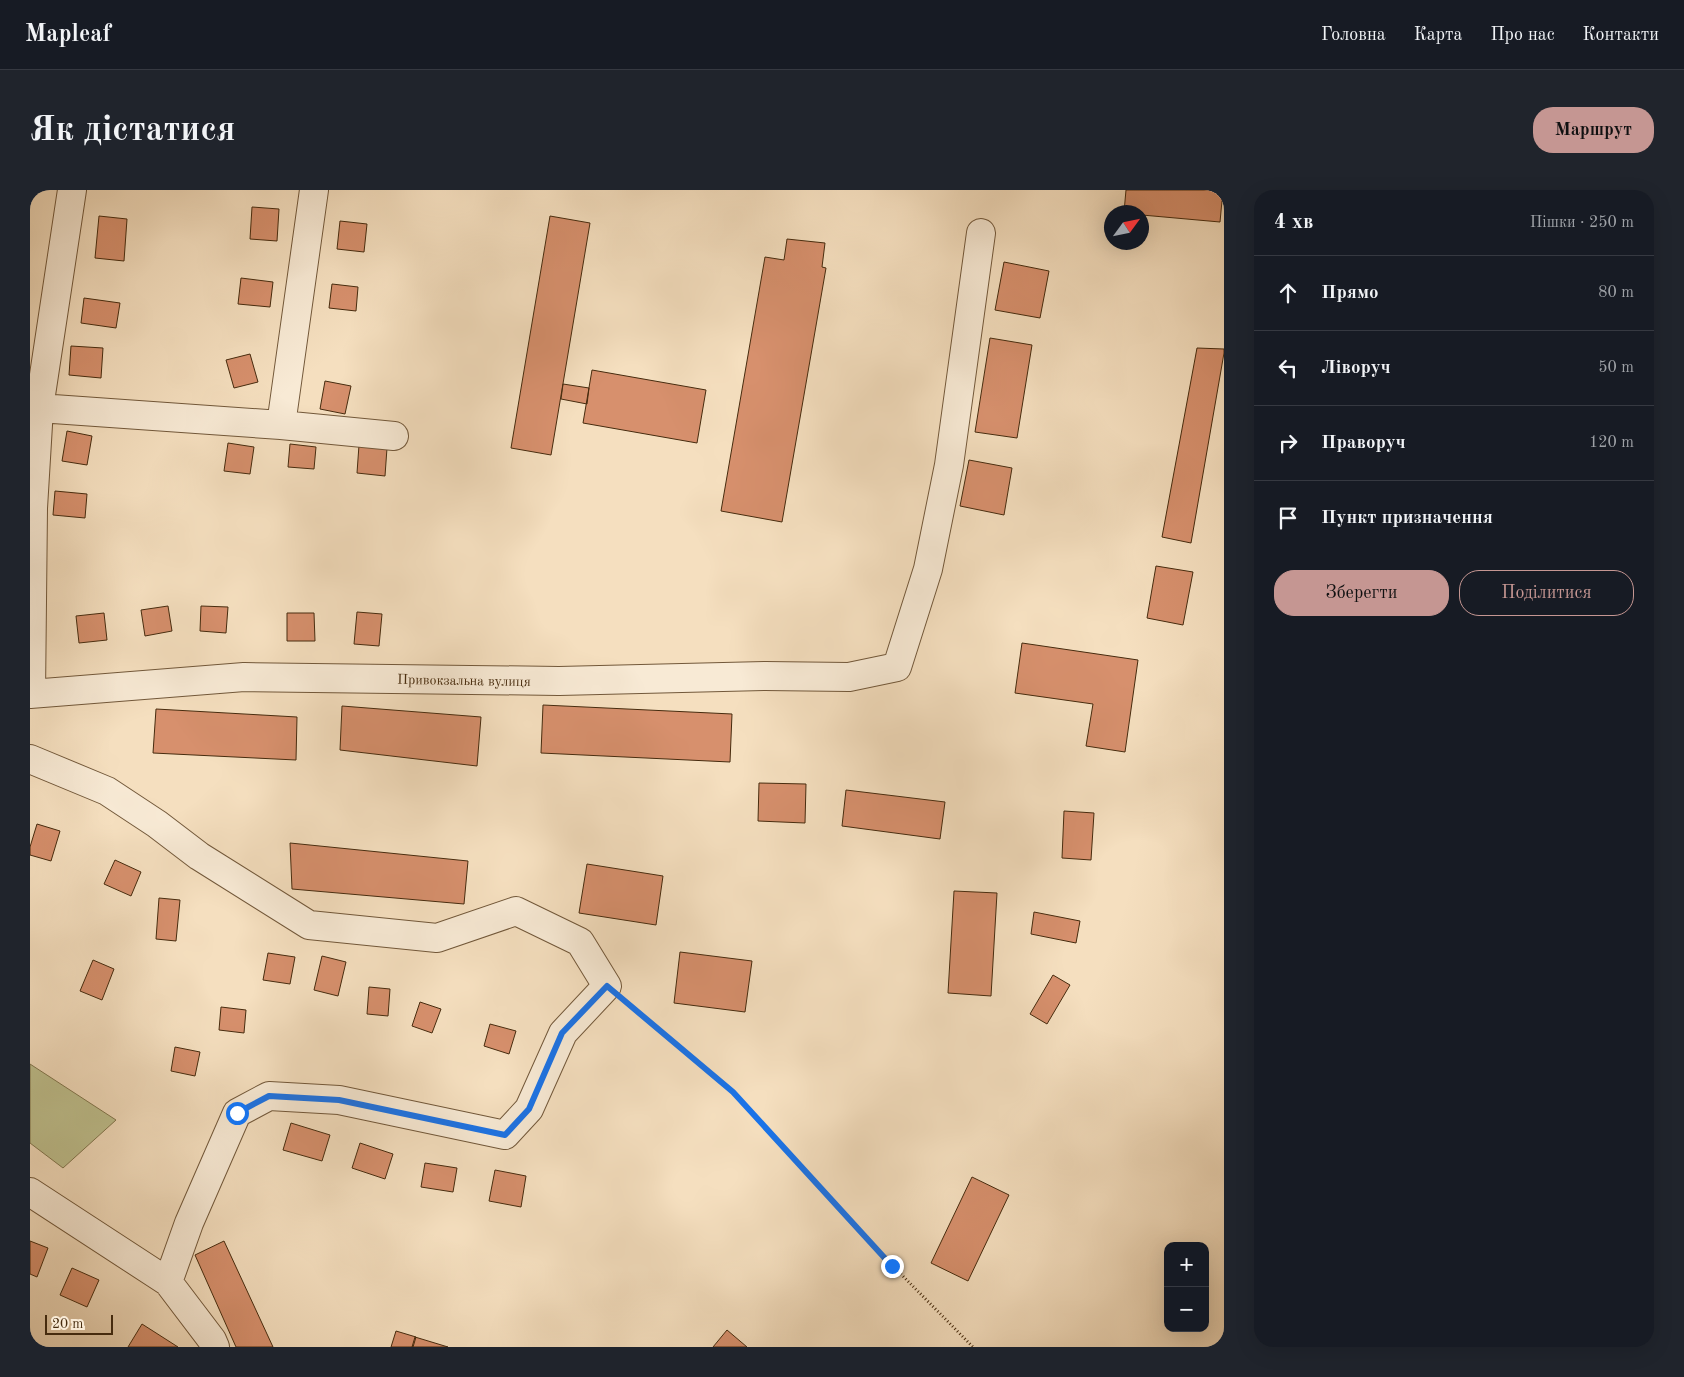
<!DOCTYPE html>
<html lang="uk">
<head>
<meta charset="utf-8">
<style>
	:root { --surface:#171b24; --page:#20242c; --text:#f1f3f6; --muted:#9ea1a6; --line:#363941; --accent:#c59692 }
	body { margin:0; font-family:"Old Standard TT",serif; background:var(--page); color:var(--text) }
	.controls { position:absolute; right:15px; bottom:15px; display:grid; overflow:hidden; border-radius:10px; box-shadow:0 5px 20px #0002 }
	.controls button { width:45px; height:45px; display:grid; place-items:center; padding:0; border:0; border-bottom:1px solid var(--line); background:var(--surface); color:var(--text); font:25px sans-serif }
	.compass { position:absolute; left:1074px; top:15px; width:45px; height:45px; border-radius:50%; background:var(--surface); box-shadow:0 5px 20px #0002; rotate:57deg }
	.scale { position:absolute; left:15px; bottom:12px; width:68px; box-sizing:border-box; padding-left:5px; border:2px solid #462b0e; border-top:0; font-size:14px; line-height:18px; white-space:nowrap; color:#462b0e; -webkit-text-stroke:4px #f8ead5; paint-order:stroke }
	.stop { position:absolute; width:15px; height:15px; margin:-11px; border:4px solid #1a73e8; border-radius:50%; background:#fff }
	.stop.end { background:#1a73e8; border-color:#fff; box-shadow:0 1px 5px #0008 }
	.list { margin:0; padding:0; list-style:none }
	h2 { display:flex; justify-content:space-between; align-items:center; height:65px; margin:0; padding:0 20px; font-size:21px }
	h2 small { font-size:16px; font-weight:400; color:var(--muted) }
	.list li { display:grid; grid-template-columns:32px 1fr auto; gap:15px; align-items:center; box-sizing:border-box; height:75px; padding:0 20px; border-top:1px solid var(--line) }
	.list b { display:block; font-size:19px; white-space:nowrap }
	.list em { font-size:16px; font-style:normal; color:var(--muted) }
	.actions { display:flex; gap:10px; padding:15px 20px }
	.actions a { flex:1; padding:11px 0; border:1px solid var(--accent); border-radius:20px; text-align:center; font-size:18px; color:var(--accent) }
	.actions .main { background:var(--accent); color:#111 }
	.icon { flex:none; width:28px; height:28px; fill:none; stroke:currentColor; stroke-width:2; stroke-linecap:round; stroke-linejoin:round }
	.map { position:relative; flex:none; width:1194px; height:1157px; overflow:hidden; border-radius:20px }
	header { display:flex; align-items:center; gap:30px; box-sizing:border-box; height:70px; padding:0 25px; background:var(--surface); border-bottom:1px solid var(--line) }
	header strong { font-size:24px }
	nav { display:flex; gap:28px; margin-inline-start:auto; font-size:18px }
	.intro { display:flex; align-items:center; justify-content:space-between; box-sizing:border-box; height:120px; padding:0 30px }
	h1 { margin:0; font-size:35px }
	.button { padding:12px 22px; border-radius:20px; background:var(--accent); color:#111; font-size:18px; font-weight:700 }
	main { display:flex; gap:30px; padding:0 30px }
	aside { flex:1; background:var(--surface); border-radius:20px; box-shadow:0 5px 20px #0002 }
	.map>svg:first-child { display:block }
</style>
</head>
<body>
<header>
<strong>Mapleaf</strong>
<nav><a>Головна</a><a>Карта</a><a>Про нас</a><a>Контакти</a></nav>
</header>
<div class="intro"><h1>Як дістатися</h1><a class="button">Маршрут</a></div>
<main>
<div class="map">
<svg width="1194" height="1157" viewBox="0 0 1194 1157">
	<rect width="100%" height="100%" fill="#f5dfbf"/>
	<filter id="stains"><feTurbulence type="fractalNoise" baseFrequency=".004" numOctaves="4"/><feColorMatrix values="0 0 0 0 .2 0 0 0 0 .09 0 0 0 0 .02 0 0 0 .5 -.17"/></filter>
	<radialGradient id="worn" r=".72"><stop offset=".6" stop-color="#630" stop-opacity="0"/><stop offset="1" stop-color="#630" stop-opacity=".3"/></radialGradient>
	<!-- green -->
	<path fill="#bfc18f" stroke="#82764e" d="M0,874L86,930L33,978L0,953Z"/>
	<!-- building -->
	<path fill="#d7906d" stroke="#462b0e" d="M1096,0H1193L1190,32L1112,25V22H1094Z
		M222,17L249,19L247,51L220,49Z
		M69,26L97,29L94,71L65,68Z
		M520,26L560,33L521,265L481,258Z
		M310,31L337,34L334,62L307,59Z
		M757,49L795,53L792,77L796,78L752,332L691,321L735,67L754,70Z
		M974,72L1019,81L1010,128L965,120Z
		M211,88L243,92L240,117L208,114Z
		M302,94L328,97L326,121L299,118Z
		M54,108L90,113L86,138L51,133Z
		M960,148L1002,155L987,248L945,242Z
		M41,156L73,158L71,188L39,185Z
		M1167,158L1194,159V163L1161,353L1132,347Z
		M220,164L228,192L204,198L196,170Z
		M562,180L676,200L667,253L553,233Z
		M295,191L321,196L315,224L290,219Z
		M533,194L559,198L557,214L531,209Z
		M37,241L62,246L57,275L32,271Z
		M198,253L224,257L220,284L194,281Z
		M260,254L286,257L284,279L258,277Z
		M329,255L357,258L355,286L327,283Z
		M939,270L982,278L974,325L930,316Z
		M25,301L57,304L55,328L23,325Z
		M1126,376L1163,382L1153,435L1117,428Z
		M138,416L142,441L115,446L111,420Z
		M171,416L198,417L196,443L170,441Z
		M327,422L352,424L349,456L324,454Z
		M74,423L77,450L49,453L46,426Z
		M257,423H284L285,451H257Z
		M992,453L1108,470L1095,562L1056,556L1063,514L985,503Z
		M513,515L702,524L700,572L511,563Z
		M312,516L451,527L447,576L310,560Z
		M126,519L267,527L266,570L123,563Z
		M729,593L776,594L775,633L728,631Z
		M816,600L915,612L910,649L812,636Z
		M1034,621L1064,623L1061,670L1032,668Z
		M7,634L30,641L21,671L0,665V657Z
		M260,653L438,671L434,714L262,699Z
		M85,670L111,682L101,706L74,694Z
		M557,674L633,686L626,735L549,723Z
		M924,701L967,703L961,806L918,803Z
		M129,708L150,710L146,751L126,749Z
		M1004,722L1050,731L1046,753L1001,744Z
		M650,762L722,771L715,822L644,813Z
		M238,763L265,767L260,794L233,790Z
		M292,766L316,772L308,806L284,800Z
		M63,770L84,779L72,810L50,801Z
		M1023,785L1040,795L1017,834L1000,824Z
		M339,797L360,799L358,826L337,824Z
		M390,812L411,819L402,843L382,836Z
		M191,817L216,820L214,843L189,840Z
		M460,834L486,841L479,864L454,856Z
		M145,857L170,862L165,886L141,881Z
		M261,933L300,945L292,971L253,960Z
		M330,953L363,964L355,989L322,978Z
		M395,973L427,978L423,1002L391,997Z
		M465,980L496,986L491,1017L459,1011Z
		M942,987L979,1005L938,1091L901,1073Z
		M0,1051L18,1058L7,1087L0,1084Z
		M194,1051L243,1157H206L165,1065Z
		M42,1078L69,1090L57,1117L30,1105Z
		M112,1134L148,1157H98Z
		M697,1140L717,1157H683Z
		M366,1141L386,1147L383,1157H361Z
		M385,1147L418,1157H382Z"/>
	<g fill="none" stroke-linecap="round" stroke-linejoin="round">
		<defs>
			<path id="minor" d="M9,218L251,235L284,0
				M251,235L364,246
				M0,504L214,487L529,491L735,486L819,487L867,477L898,379L919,275L951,43
				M1,504L3,318L9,218L42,0
				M0,569L77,601L127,634L169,666L279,735L407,748L486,721L550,752L577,796L533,843L499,919L475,945L309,910L239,906L207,923L159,1033L138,1092L182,1150L185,1157
				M0,1002L138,1092"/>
		</defs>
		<!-- minor casing -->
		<use href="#minor" stroke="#72583a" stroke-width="30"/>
		<!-- path -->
		<path stroke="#462b0e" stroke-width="3" stroke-dasharray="1 2.5" stroke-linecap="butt" d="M595,811L703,902L863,1076L943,1157"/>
		<!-- minor -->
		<use href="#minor" stroke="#f8ead5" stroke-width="28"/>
	</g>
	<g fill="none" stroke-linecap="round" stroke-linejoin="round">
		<!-- route -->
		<path stroke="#1a73e8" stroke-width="6" d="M207,923L239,906L309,910L475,945L499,919L532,843L577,796L703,902L862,1076"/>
	</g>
	<g text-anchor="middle" stroke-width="5" stroke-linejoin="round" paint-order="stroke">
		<!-- street labels -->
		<g font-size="14" fill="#462b0e" stroke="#f8ead5">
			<text transform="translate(434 490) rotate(1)" y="5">Привокзальна вулиця</text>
		</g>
	</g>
	<rect width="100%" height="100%" filter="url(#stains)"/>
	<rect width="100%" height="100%" fill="url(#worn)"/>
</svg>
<div class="controls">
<button>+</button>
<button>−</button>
</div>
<svg class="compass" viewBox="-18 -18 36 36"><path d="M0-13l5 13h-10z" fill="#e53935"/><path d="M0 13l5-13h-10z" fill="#9ea1a6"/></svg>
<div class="scale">20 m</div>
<div class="stop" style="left:207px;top:923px"></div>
<div class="stop end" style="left:862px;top:1076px"></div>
</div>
<aside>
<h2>4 хв<small>Пішки · 250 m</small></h2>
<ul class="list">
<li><svg class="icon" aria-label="ahead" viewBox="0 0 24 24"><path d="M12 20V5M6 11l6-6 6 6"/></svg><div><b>Прямо</b></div><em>80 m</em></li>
<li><svg class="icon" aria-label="left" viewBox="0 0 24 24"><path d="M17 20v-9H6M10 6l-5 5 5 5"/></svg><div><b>Ліворуч</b></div><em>50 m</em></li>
<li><svg class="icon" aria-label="right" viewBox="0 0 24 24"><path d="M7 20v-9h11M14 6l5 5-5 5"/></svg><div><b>Праворуч</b></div><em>120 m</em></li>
<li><svg class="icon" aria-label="arrive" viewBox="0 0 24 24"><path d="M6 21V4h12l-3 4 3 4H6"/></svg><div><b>Пункт призначення</b></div></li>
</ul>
<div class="actions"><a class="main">Зберегти</a><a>Поділитися</a></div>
</aside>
</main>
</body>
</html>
